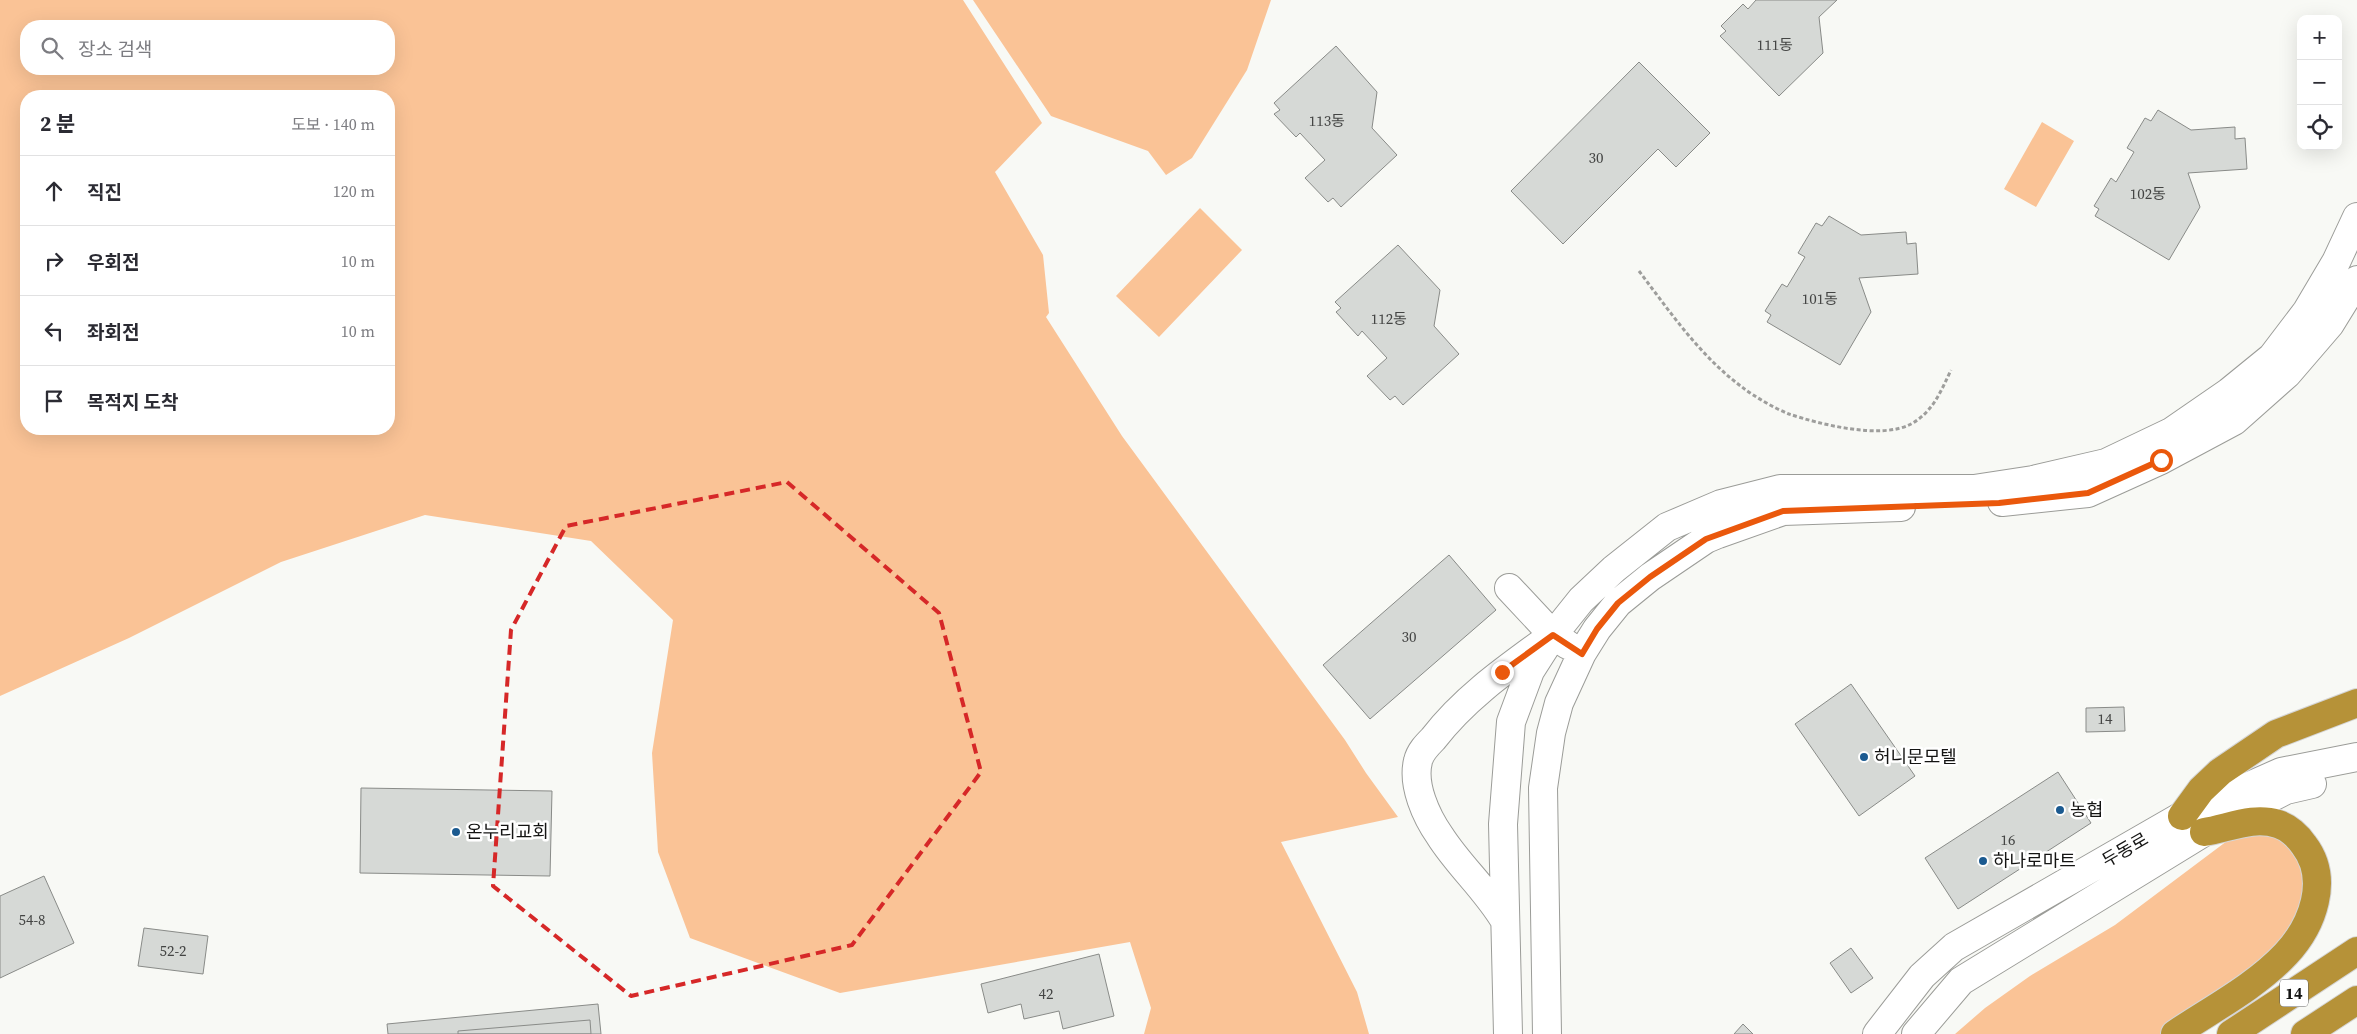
<!DOCTYPE html>
<html lang="ko">
<head>
<meta charset="utf-8">
<style>
	:root { --surface:#fff; --page:#f2f2f3; --text:#2b2b33; --muted:#7c7c81; --line:#e1e1e2 }
	body { margin:0; font-family:"Source Serif 4","Noto Sans KR",serif; background:var(--page); color:var(--text) }
	.controls { position:absolute; right:15px; top:15px; display:grid; overflow:hidden; border-radius:10px; box-shadow:0 5px 20px #0002 }
	.controls button { width:45px; height:45px; display:grid; place-items:center; padding:0; border:0; border-bottom:1px solid var(--line); background:var(--surface); color:var(--text); font:25px sans-serif }
	.stop { position:absolute; width:15px; height:15px; margin:-11px; border:4px solid #ea580c; border-radius:50%; background:#fff }
	.stop.end { background:#ea580c; border-color:#fff; box-shadow:0 1px 5px #0008 }
	.list { margin:0; padding:0; list-style:none }
	h2 { display:flex; justify-content:space-between; align-items:center; height:65px; margin:0; padding:0 20px; font-size:21px }
	h2 small { font-size:16px; font-weight:400; color:var(--muted) }
	.list li { display:grid; grid-template-columns:32px 1fr auto; gap:15px; align-items:center; box-sizing:border-box; height:70px; padding:0 20px; border-top:1px solid var(--line) }
	.list b { display:block; font-size:19px; white-space:nowrap }
	.list em { font-size:16px; font-style:normal; color:var(--muted) }
	.icon { flex:none; width:28px; height:28px; fill:none; stroke:currentColor; stroke-width:2; stroke-linecap:round; stroke-linejoin:round }
	.map { position:relative; flex:none; width:2357px; height:1034px; overflow:hidden }
	.search { position:absolute; background:var(--surface); box-shadow:0 5px 20px #0002; left:20px; top:20px; width:375px; height:55px; display:flex; align-items:center; gap:12px; box-sizing:border-box; padding:0 18px; border-radius:20px; color:var(--muted); font-size:19px }
	.panel { position:absolute; background:var(--surface); box-shadow:0 5px 20px #0002; left:20px; top:90px; width:375px; height:345px; border-radius:20px }
	.map>svg:first-child { display:block }
</style>
</head>
<body>
<div class="map">
<svg width="2357" height="1034" viewBox="0 0 2357 1034">
	<rect width="100%" height="100%" fill="#f8f9f5"/>
	<!-- green -->
	<path fill="#fac396" fill-rule="evenodd" d="M0,0H963L1042,123L995,172L1043,255L1049,313L1046,317L1122,436L1345,740L1366,773L1398,817L1281,842L1357,992L1369,1034H1144L1151,1008L1130,942L840,993L690,938L658,852L652,753L673,620L591,541L425,515L281,562L129,638L0,696ZM26,26H389V69H26ZM26,96H389V429H26Z
		M973,0H1271L1247,70L1192,158L1166,175L1148,151L1051,116Z
		M2042,122L2074,141L2036,207L2004,189Z
		M1200,208L1242,250L1159,337L1116,296Z
		M2261,821L2301,840L2309,923L2175,1034H1955L1985,1008L2030,976L2115,925L2231,838Z"/>
	<!-- building -->
	<path fill="#d6d9d6" stroke="#898b88" d="M1756,0H1837L1819,17L1823,53L1779,96L1720,36L1726,31L1721,26L1743,4L1748,9Z
		M1336,46L1377,92L1372,128L1397,155L1341,207L1333,198L1328,202L1305,178L1325,160L1300,133L1296,137L1274,114L1280,110L1274,103Z
		M1639,62L1710,133L1676,167L1658,149L1563,244L1511,191Z
		M2158,110L2191,130L2235,127V139L2245,138L2247,169L2188,173L2200,207L2169,260L2095,216L2099,209L2094,206L2111,178L2116,182L2134,152L2127,148L2145,118L2151,121Z
		M1829,216L1861,235L1906,232L1907,244L1916,243L1918,274L1859,278L1871,312L1840,365L1767,322L1771,315L1765,311L1782,284L1787,287L1805,257L1798,253L1816,223L1822,226Z
		M1398,245L1440,290L1434,326L1459,354L1403,405L1395,396L1390,400L1367,376L1387,358L1362,331L1358,336L1336,312L1341,308L1335,302Z
		M1449,555L1496,610L1370,719L1323,665Z
		M1851,684L1915,776L1859,816L1795,724Z
		M2124,707L2125,731L2086,732V708Z
		M2058,772L2091,823L1958,909L1925,858Z
		M361,788L552,791L550,876L360,873Z
		M44,876L74,943L0,978V896Z
		M144,928L208,936L203,974L138,966Z
		M1851,948L1873,978L1851,993L1830,963Z
		M1099,954L1114,1016L1063,1029L1059,1011L1024,1019L1021,1004L988,1013L981,984Z
		M598,1004L601,1034H388L387,1024Z
		M590,1020L591,1034H458V1031Z
		M1743,1024L1753,1034H1734Z"/>
	<g fill="none" stroke-linecap="round" stroke-linejoin="round">
		<defs>
			<path id="minor" d="M2002,502L2088,493L2161,460L2234,421L2287,374L2330,324L2357,280
				M1509,588L1553,635L1568,645
				M1505,921C1487,890 1459,866 1440,836C1426,816 1412,785 1418,761C1420,752 1427,745 1433,739C1463,700 1502,672 1542,643
				M1508,1034L1503,824L1511,722L1530,671L1553,635L1581,600L1614,569L1667,527L1721,504L1780,489H1974L2033,480L2106,463L2171,432L2229,392L2272,357L2307,311L2336,262L2357,217
				M1547,1034L1543,788L1551,733L1559,703L1582,653L1597,629L1618,603L1650,577L1706,539L1718,534L1783,511L1901,507
				M1877,1034L1922,976L1954,947L2182,816L2281,772L2357,757
				M1916,1034L1961,981L2204,832L2286,790L2312,784"/>
			<path id="highway" d="M2182,816L2201,790L2220,772L2276,734L2357,703
				M2175,1034C2212,1009 2255,987 2286,954C2313,925 2330,879 2304,845C2298,836 2288,827 2278,824C2253,816 2229,828 2204,832
				M2231,1034L2357,951
				M2305,1034L2357,1000"/>
		</defs>
		<!-- minor casing -->
		<use href="#minor" stroke="#9b9c98" stroke-width="30"/>
		<!-- highway casing -->
		<use href="#highway" stroke="#d5d5d5" stroke-width="30"/>
		<!-- path -->
		<path stroke="#9e9e9c" stroke-width="3" stroke-dasharray="4 2.5" stroke-linecap="butt" d="M1639,271C1670,312 1701,357 1742,387C1755,397 1774,408 1789,414C1819,424 1881,440 1911,424C1933,412 1941,391 1951,370"/>
		<!-- minor -->
		<use href="#minor" stroke="#fff" stroke-width="28"/>
		<!-- highway -->
		<use href="#highway" stroke="#b69238" stroke-width="28"/>
	</g>
	<g fill="none" stroke-linecap="round" stroke-linejoin="round">
		<!-- route -->
		<path stroke="#ea580c" stroke-width="6" d="M1502,672L1553,635L1582,654L1597,629L1618,603L1650,577L1706,539L1783,511L1999,503L2088,493L2161,460"/>
	</g>
	<!-- marked area -->
	<path fill="none" stroke="#d62828" stroke-width="4" stroke-dasharray="10 6" stroke-linejoin="round" d="M787,482L939,613L981,772L852,945L631,996L493,886L511,630L566,526Z"/>
	<!-- markers -->
	<g fill="#1b5a90" stroke="#fff" stroke-width="2">
		<circle cx="1864" cy="757" r="5"/>
		<circle cx="2060" cy="810" r="5"/>
		<circle cx="456" cy="832" r="5"/>
		<circle cx="1983" cy="861" r="5"/>
	</g>
	<g text-anchor="middle" stroke-width="5" stroke-linejoin="round" paint-order="stroke">
		<!-- number labels -->
		<g font-size="15" fill="#444544">
			<text x="1775" y="50">111동</text>
			<text x="1327" y="126">113동</text>
			<text x="1596" y="163">30</text>
			<text x="2148" y="199">102동</text>
			<text x="1820" y="304">101동</text>
			<text x="1389" y="324">112동</text>
			<text x="1409" y="642">30</text>
			<text x="2105" y="724">14</text>
			<text x="2008" y="845">16</text>
			<text x="32" y="925">54-8</text>
			<text x="173" y="956">52-2</text>
			<text x="1046" y="999">42</text>
		</g>
		<!-- shield labels -->
		<rect fill="#fff" stroke="#5a5a5a" stroke-width="1" x="2280" y="979.5" width="28" height="27" rx="4"/>
		<g font-size="16" font-weight="bold" fill="#141413">
			<text x="2294" y="999">14</text>
		</g>
		<!-- poi labels -->
		<g font-size="18" fill="#141413" stroke="#fff" text-anchor="start">
			<text x="1874" y="763">허니문모텔</text>
			<text x="2070" y="816">농협</text>
			<text x="466" y="838">온누리교회</text>
			<text x="1993" y="867">하나로마트</text>
		</g>
		<!-- street labels -->
		<g font-size="18" fill="#141413" stroke="#fff">
			<text transform="translate(2125 850) rotate(-30)" y="6">두동로</text>
		</g>
	</g>
</svg>
<div class="controls">
<button>+</button>
<button>−</button>
<button><svg class="icon" aria-label="locate" viewBox="0 0 24 24"><circle cx="12" cy="12" r="6"/><path d="M12 2v4M12 18v4M2 12h4M18 12h4"/></svg></button>
</div>
<div class="stop" style="left:2161px;top:460px"></div>
<div class="stop end" style="left:1502px;top:672px"></div>
<div class="search"><svg class="icon" aria-label="search" viewBox="0 0 24 24"><circle cx="10" cy="10" r="6"/><path d="M15 15l6 6"/></svg>장소 검색</div>
<section class="panel">
<h2>2 분<small>도보 · 140 m</small></h2>
<ul class="list">
<li><svg class="icon" aria-label="ahead" viewBox="0 0 24 24"><path d="M12 20V5M6 11l6-6 6 6"/></svg><div><b>직진</b></div><em>120 m</em></li>
<li><svg class="icon" aria-label="right" viewBox="0 0 24 24"><path d="M7 20v-9h11M14 6l5 5-5 5"/></svg><div><b>우회전</b></div><em>10 m</em></li>
<li><svg class="icon" aria-label="left" viewBox="0 0 24 24"><path d="M17 20v-9H6M10 6l-5 5 5 5"/></svg><div><b>좌회전</b></div><em>10 m</em></li>
<li><svg class="icon" aria-label="arrive" viewBox="0 0 24 24"><path d="M6 21V4h12l-3 4 3 4H6"/></svg><div><b>목적지 도착</b></div></li>
</ul>
</section>
</div>
</body>
</html>
